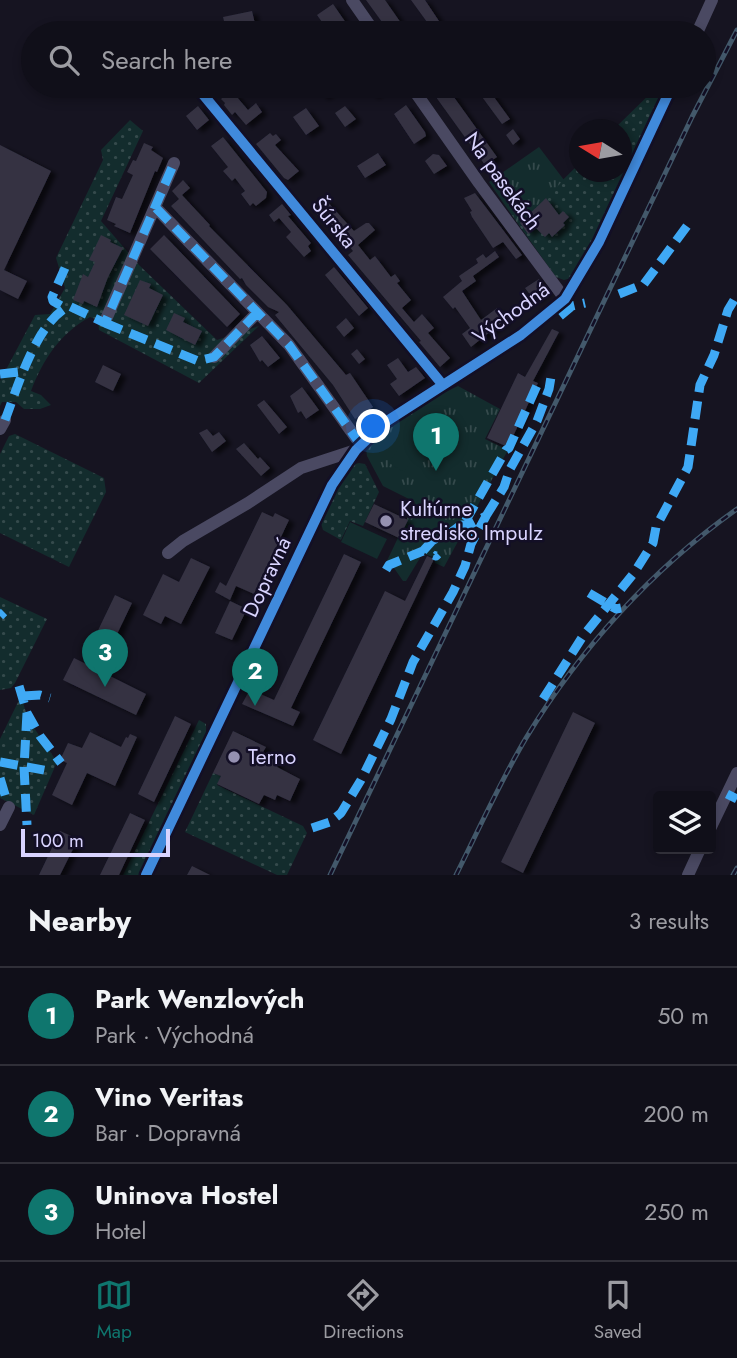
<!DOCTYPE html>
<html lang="en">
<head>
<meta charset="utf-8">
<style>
	:root { --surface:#100f19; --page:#191822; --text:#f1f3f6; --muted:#9c9ca2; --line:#302f38; --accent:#0f766e }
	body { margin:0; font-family:Jost,sans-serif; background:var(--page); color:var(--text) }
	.controls { position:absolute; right:21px; bottom:21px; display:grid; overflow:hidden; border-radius:7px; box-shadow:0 4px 10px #0003 }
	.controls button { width:63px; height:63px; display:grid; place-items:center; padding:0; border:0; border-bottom:2px solid var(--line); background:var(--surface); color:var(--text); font:35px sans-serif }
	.compass { position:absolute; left:569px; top:119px; width:63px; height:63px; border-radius:50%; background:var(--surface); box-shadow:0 4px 10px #0003; rotate:281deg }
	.scale { position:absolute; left:21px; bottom:18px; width:149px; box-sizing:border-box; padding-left:7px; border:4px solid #d9d4ff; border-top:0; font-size:19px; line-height:24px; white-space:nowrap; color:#d9d4ff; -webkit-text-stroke:5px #130f26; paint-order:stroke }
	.you { position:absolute; left:374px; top:427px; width:24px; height:24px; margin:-18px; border:5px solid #fff; border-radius:50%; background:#1a73e8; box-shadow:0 0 0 10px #1a73e833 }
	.badge { display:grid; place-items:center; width:46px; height:46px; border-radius:50%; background:var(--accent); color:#fff; font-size:23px; font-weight:700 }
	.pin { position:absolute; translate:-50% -58px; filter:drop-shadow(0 2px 4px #0008) }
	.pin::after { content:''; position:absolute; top:37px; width:24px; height:21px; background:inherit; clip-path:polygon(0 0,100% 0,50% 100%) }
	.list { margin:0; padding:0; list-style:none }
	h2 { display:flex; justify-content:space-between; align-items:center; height:91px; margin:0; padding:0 28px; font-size:30px }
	h2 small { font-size:23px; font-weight:400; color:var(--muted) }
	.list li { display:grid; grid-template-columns:46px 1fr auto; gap:21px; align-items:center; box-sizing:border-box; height:98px; padding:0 28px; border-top:2px solid var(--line) }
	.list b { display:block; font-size:26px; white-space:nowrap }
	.list p { margin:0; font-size:23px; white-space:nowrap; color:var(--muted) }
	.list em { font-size:23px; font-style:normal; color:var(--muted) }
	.icon { flex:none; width:38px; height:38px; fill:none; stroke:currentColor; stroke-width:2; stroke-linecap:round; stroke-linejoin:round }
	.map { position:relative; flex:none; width:737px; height:875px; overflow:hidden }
	.search { position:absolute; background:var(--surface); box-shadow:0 4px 10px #0003; left:21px; right:21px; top:21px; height:77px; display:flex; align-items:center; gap:18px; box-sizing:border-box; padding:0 24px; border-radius:38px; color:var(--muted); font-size:26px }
	.sheet { height:385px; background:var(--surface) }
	nav { display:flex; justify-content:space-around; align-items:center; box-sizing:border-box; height:98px; border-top:2px solid var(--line); background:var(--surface); font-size:19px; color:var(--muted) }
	nav a { display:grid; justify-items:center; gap:4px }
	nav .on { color:var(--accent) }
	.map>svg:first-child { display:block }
</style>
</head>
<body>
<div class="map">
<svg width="737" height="875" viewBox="0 0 737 875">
	<defs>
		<pattern id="grass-dots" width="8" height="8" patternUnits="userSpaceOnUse" patternTransform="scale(1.75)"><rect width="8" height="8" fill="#132c2d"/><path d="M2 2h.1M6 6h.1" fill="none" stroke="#354a4c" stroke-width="1.8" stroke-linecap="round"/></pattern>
		<pattern id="park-tufts" width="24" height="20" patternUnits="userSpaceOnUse" patternTransform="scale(1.75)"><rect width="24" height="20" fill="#132c2d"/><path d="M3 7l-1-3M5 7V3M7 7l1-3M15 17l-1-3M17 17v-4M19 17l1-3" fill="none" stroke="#354a4c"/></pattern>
		<filter id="shadow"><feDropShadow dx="5.5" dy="3" stdDeviation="2" flood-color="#0009"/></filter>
	</defs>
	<rect width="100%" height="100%" fill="#161421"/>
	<!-- grass -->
	<path fill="url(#grass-dots)" d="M658,86H667L588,249L577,270L571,278L564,280L556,277L518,224L579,164L580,172H622V130L614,129Z
		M130,120L143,131L101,221L139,265L217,340L259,326L199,383L99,330L98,320L90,317C59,334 43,360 31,391L41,395L51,405L40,409H24L16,402H2L0,406V381L35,315L50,314L65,288L56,258L103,160L101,150Z
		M15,434L104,478L106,492L69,567L0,533V454L9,436Z
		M359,463L365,464L379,492L363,526L350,521L341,540L323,530L320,520L351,465Z
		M0,597L47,619L15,683L11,688L0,690Z
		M21,696L28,719L57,762L34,815L0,798V739Z
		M199,720L206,724V737L140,875H123Z
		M213,773L221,776L217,785L303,826L307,833L287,875H277L185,832Z"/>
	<!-- park -->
	<path fill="url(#park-tufts)" d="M539,147L564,180L518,224L489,182Z
		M458,386L500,409L485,439L508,450L444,567L435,563V558L423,553L406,581H403L394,568L386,563L415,502L383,486L367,456L366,449L415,407Z"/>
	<!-- pitch -->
	<path fill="#132c2d" d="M410,430L425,439L404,472L389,463Z
		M350,522L387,539L377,559L341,542Z"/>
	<!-- building -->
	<path fill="#343243" filter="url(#shadow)" d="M366,0H385L408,33H390Z
		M411,0H425L447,33H435Z
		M333,4L353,33H322L327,29L317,15Z
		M252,11L257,32L227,33L223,17Z
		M316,86H340L323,97Z
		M366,86H387L373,96Z
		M428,86H446L497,157L485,165Z
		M474,86H486L510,119L502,124Z
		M231,90L248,110L256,103L262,112L246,125L235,112L232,115L224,105L225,103L221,99Z
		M406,105L425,132L426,136L414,144L394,114Z
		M198,106L209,120L197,130L186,116Z
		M345,106L356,119L345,127L335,113Z
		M306,108L319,126L306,135L293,117Z
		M513,129L520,139L513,145L506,135Z
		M270,133L273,136L276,134L281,140L275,145L299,171L288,180L284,178L256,144Z
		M223,137L267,192L266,198L256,206L253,203L250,206L241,194L245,191L235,178L232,181L223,171L228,167L211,146Z
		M144,143L153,147L151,150L163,158L157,172L155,171L130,233L114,226L116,224L107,220L116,197L122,199L133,175L127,172L133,160L136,161Z
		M0,145L51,171L4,270L27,281L18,299L0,290Z
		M378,153L386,165L365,178L357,166Z
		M433,154L439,155L447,166L434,174L425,161Z
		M183,180L190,188L182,195L210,225L209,226L287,305L346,375L350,373L373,407L355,419L333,385L275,315L279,312L268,307L246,285L242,278L240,279L171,206L179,199L172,191Z
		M475,193L522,255L516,259L503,242L493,248L472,217L470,212L472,211L464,198Z
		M546,198L559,215L563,211L569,217L563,223L565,225L552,237L549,233L545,237L536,228L528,234L520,223Z
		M325,199L354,231L366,223H369L375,230L358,245L370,260L375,256L391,277L395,274L400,281L397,283L411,300L402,308L414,322L422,314L434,328L428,333L450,358L440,367L419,342L421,341L348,255L353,251L330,223L327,226L313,209Z
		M282,204L291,215L288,216L311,243L308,246L311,251L304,257L286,237L291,232L279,218L274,222L269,215Z
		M101,235L111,240L110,242L123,248L108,277L97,307L84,301L83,304L73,300L83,274L88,277L95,262L89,260Z
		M164,235L240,314L227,327L150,249Z
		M495,251L499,257L473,276L476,281L462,291L481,320L497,308L505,320L471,347L462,334L470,328L455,307L453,309L443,297L462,281L459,276L478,263L476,259L483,254L486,258Z
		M334,267L368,308L359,316L325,275Z
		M539,279L545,292L534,300L525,288Z
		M140,280L151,284L149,288L163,295L148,326L124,315Z
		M174,313L185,318L183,322L202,331L195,345L166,330Z
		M346,318L354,328L344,337L336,327Z
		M552,329L559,332L533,381L538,383L508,447L487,438L518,373L525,377Z
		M262,336L280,358L268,367L262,360L260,362L250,345Z
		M357,349L365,359L359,364L351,354Z
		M398,358L408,372L416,367L425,378L399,396L390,384L397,379L387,365Z
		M103,365L121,374L113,391L95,382Z
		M302,387L319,410L306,419L301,411L298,413L290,396Z
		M264,400L287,427L279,434L257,405Z
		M207,429L213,436L219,432L226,441L212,452L199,433Z
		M244,443L258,459L260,457L270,468L261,476L236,449Z
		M374,504L408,520L399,538L365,522Z
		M262,512L273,517L275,513L289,520L254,594L236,586L230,600L215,592L220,582L226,586Z
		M344,554L361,562L291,708L300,712L293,726L242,704L248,693L254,696L256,692L274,700Z
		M427,556L434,559L341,754L313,740L385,591L405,601Z
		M191,558L210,567L181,624L165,616L161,624L143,615L163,574L179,582Z
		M115,595L132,603L107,655L90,647Z
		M230,601L247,609L232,640L215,633Z
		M74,658L146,694L136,715L63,680Z
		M573,712L595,723L523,873L501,862Z
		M175,716L191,724L154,802L138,794Z
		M233,731L266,747L262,754L279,762L277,767L300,779L290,801L277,795L275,800L264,795L259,804L217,784L221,776L213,773Z
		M90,732L121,747L126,737L128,738L130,734L137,737L115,786L87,773L72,805L52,795L67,763L60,760L68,743L82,748Z
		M130,813L145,820L119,875H100Z
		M60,831L78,839L60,875H39Z
		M192,866L210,875H187Z"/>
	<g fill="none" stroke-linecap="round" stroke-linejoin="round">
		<!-- minor -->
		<path stroke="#4a4962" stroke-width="12" d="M352,0L375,33
			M697,33L712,0
			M196,86L442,384
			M411,86L479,183L565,299
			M156,208L289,345L361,445
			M107,317L174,163
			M214,357L257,313
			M0,429L5,420
			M168,553L183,541L248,503L301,468L356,450L384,423L521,335L565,299L599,242L672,86
			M0,825L9,807
			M711,827L737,773
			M146,875L332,485L355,450
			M688,875L700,849"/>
		<defs>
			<path id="rail" d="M330,875L692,117L737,30
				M456,875C479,829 500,782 526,738C580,649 652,569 737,509
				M733,875L737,868"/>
		</defs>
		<!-- rail casing -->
		<use href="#rail" stroke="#43596b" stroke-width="5"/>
		<!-- rail -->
		<use href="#rail" stroke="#130f26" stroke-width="2.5" stroke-dasharray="8" stroke-linecap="butt"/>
		<!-- quiet -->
		<path stroke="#3fa9f5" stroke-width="9" stroke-dasharray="18 9" stroke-linecap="butt" d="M156,208L289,345L361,445
			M65,268L52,297L53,301L65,308
			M619,294L644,284L687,226
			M560,316L572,306L585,303
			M105,323L198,361L214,357L257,313
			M0,374L18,372L26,367
			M5,420C18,386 36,323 69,306L105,323L174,163
			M486,516L504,487L510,469L537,421L549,389L552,371
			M423,551L432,541L442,535L446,536L465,522L506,450L509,448L539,381
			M386,570L389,565L423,551L436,556L438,554
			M589,593L616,609L621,608
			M0,616L4,612
			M19,686L27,713L40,736L61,763
			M23,696L40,695L50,698
			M543,699L583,636L634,573L653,543L656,527L688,467L700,385L714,355L728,310L737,295
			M27,713L24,767L27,825
			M0,762L49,771
			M0,778L6,798
			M727,794L737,799
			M312,828L330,822L341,813L361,780L391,719L413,662L453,592L465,566L471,544L486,516L471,524L461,525"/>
		<defs>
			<path id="cycleway" d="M196,86L442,384
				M146,875L332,485L356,450L384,423L521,335L565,299L599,242L672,86"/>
		</defs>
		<!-- cycleway casing -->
		<use href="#cycleway" stroke="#130f26" stroke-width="15"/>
		<!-- cycleway -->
		<use href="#cycleway" stroke="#408adc" stroke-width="10"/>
	</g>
	<!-- markers -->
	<g fill="#9591b1" stroke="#130f26" stroke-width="2.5">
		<circle cx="386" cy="521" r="7"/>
		<circle cx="234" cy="757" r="7"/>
	</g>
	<g text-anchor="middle" stroke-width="5" stroke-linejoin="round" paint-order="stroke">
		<!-- street labels -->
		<g font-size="21" fill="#d9d4ff" stroke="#130f26">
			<text transform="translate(503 181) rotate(54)" y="7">Na pasekách</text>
			<text transform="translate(334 223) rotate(51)" y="7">Šúrska</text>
			<text transform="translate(511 313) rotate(-36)" y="7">Východná</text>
			<text transform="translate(267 577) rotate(-65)" y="7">Dopravná</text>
		</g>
		<!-- poi labels -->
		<g font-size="21" fill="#d9d4ff" stroke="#130f26" text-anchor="start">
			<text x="400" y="516">Kultúrne<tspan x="400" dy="24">stredisko Impulz</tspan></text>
			<text x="248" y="764">Terno</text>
		</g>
	</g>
</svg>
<div class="controls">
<button><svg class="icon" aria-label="layers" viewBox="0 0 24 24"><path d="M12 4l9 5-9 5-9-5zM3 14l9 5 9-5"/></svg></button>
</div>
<svg class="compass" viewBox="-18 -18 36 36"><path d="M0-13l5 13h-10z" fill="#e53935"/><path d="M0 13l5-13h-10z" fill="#9c9ca2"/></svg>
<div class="scale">100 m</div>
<div class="you"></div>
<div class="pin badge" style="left:436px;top:471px">1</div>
<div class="pin badge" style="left:255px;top:706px">2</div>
<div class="pin badge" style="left:105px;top:687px">3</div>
<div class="search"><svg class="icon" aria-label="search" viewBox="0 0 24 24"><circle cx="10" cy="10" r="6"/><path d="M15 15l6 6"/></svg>Search here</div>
</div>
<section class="sheet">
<h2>Nearby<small>3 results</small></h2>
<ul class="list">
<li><span class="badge">1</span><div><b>Park Wenzlových</b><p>Park · Východná</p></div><em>50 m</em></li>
<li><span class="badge">2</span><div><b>Vino Veritas</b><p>Bar · Dopravná</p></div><em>200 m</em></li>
<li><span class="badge">3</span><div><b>Uninova Hostel</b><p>Hotel</p></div><em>250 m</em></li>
</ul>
</section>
<nav>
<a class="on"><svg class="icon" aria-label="map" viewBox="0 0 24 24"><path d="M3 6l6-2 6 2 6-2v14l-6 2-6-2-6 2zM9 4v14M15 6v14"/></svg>Map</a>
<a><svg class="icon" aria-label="directions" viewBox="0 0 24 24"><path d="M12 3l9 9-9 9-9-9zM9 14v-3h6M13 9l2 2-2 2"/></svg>Directions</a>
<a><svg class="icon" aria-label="saved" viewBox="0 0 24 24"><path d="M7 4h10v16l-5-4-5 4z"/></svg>Saved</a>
</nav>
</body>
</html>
